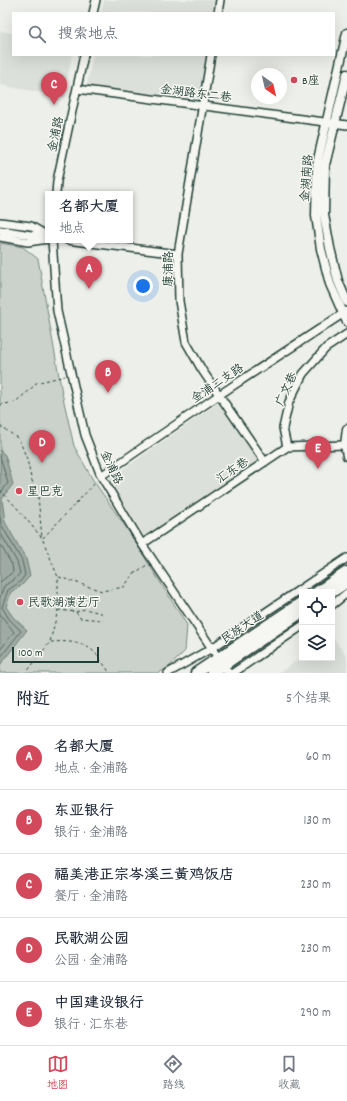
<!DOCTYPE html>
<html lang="zh">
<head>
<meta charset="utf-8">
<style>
	:root { --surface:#fff; --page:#f6f6f7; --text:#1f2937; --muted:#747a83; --line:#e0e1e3; --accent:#d1495b }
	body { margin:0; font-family:Dekko,"LXGW WenKai TC",sans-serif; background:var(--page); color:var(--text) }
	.controls { position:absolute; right:12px; bottom:12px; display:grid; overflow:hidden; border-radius:0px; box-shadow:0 4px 16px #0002 }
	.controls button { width:36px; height:36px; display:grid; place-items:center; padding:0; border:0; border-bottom:1px solid var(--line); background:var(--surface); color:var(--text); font:20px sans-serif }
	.compass { position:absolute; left:251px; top:68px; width:36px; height:36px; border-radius:50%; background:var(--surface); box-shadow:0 4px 16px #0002; rotate:146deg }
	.scale { position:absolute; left:12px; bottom:10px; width:87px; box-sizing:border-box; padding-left:4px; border:2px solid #1f3d34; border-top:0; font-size:11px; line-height:14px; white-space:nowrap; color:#1f3d34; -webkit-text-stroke:3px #f6f6f2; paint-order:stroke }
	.you { position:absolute; left:143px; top:286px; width:14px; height:14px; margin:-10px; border:3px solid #fff; border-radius:50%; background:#1a73e8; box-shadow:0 0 0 6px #1a73e833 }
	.badge { display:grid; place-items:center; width:26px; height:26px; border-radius:50%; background:var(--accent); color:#fff; font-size:13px; font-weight:700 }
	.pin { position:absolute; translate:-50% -33px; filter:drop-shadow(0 1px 2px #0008) }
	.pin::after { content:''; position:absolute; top:21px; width:14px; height:12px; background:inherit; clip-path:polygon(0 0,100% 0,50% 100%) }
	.popup { position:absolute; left:45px; top:191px; width:88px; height:52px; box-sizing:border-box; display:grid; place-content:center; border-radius:0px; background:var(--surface); filter:drop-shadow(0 1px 3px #0005); font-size:13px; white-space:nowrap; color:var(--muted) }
	.popup b { font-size:15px; color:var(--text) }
	.popup::after { content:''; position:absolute; left:50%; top:100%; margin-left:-8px; border:8px solid transparent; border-top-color:var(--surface) }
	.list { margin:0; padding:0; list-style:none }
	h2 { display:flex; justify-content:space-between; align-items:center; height:52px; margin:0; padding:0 16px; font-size:17px }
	h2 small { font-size:13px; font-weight:400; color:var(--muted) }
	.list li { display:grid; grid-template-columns:26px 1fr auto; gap:12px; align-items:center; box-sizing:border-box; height:64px; padding:0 16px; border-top:1px solid var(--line) }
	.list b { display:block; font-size:15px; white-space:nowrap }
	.list p { margin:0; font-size:13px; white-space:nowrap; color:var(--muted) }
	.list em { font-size:13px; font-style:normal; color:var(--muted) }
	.icon { flex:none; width:22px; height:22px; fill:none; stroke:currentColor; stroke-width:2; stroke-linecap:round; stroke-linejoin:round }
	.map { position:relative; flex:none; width:347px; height:673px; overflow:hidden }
	.search { position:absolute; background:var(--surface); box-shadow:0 4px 16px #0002; left:12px; right:12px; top:12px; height:44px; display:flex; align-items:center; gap:10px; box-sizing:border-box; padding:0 14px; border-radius:0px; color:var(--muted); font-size:15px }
	.sheet { height:372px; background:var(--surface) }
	nav { display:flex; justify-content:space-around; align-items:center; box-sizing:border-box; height:56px; border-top:1px solid var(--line); background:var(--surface); font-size:11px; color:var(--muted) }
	nav a { display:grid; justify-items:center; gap:2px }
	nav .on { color:var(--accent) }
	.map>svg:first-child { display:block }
</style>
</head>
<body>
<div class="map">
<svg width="347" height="673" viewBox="0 0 347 673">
	<rect width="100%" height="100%" fill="#edefea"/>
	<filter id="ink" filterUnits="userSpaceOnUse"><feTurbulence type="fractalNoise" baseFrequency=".025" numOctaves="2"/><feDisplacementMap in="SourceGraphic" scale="8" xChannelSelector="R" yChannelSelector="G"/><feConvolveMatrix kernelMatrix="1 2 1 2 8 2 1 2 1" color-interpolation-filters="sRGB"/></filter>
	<g filter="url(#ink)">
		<!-- built -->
		<path fill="#dce0db" d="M104,0H215L213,13H101Z
			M0,31L13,33V55H72L64,97L0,85Z
			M93,55H206L199,100L87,86Z
			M218,403L259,461L145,538L131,517L109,479Z
			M332,636L347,657V673H279L302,657L332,658Z"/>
		<!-- green -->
		<path fill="#cbd2cc" stroke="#758880" d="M0,243L23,247L38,259L62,393L74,446L93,480L127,529L187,625L185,651L170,666L159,673H0Z"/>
		<!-- water -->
		<path fill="#9faaa4" stroke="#6c7e77" d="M0,450L5,455L13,484L2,499L5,522L26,559L30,576L22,585L11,592L6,607L13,617L27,630L0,665Z"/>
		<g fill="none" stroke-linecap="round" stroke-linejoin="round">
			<!-- shore -->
			<path stroke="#526961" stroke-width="1" d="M0,456L8,483L0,494
				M0,517L1,524L22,561L25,575L20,582L8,590L2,607L9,619L21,631L0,658
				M0,532L17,562L20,573L16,578L4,586L0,597
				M0,544L12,565L13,572L0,582
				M0,614L14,632L0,650"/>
			<defs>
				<path id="minor" d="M93,13L96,0
					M218,13L220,0
					M211,55L178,254L179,301L186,342L202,370L265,462
					M77,89L347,125
					M56,194L57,181L84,55
					M0,222L31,226L48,236
					M0,230L44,237
					M0,237L28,242L48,239
					M52,240L57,311L85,435L101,476L142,544L221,662
					M67,240L178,254
					M287,447L283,428L289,402L303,374L326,348L347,334
					M101,476L219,395L347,311
					M142,544L287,447L345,445
					M332,605L347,593
					M168,673L212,648L347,558
					M233,673L302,626"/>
				<path id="major" d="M347,33L317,164L316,216L321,249L330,284L347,322
					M347,74L325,165L324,215L330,248L338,281L347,302
					M347,429L345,445L347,456
					M223,665L228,673"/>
				<path id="highway" d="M317,592L347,572
					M332,592L347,582
					M196,673L302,602
					M212,673L302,612"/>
			</defs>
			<!-- minor casing -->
			<use href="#minor" stroke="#1f3d34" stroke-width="10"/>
			<!-- major casing -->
			<use href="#major" stroke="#1f3d34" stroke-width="11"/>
			<!-- highway casing -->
			<use href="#highway" stroke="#1f3d34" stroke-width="13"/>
			<!-- path -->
			<path stroke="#1f3d34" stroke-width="1" stroke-dasharray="3 3" stroke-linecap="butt" d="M0,405L15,402L30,390L36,383L65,376
				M0,426L19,439L27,459L31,478L38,496L42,538
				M0,490L17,508L42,538L58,577V610L50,642L26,673
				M43,538L97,481
				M59,577L102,591L124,587L133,574L147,565
				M58,610L76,612L80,618L103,620
				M76,612L85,609L105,614
				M51,642C64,641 82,641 93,651C99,656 103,664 108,670V673"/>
			<!-- minor -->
			<use href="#minor" stroke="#f6f6f2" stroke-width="7"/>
			<!-- major -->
			<use href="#major" stroke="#f6f6f2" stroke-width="8"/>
			<!-- highway -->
			<use href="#highway" stroke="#f6f6f2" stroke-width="10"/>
		</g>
	</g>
	<!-- markers -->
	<g fill="#d1495b" stroke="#f6f6f2" stroke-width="1.5">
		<circle cx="294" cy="80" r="4"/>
		<circle cx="19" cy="491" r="4"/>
		<circle cx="20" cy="602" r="4"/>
	</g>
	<g text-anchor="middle" stroke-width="3" stroke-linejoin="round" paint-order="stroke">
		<!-- poi labels -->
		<g font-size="12" fill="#1f3d34" stroke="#f6f6f2" text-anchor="start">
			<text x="302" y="84">B座</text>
			<text x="27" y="495">星巴克</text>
			<text x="28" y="606">民歌湖演艺厅</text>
		</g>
		<!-- street labels -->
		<g font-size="12" fill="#1f3d34" stroke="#f6f6f2">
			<text transform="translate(196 93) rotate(7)" y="4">金湖路东二巷</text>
			<text transform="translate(55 134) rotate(-78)" y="4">金浦路</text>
			<text transform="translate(306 178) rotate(-85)" y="4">金湖南路</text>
			<text transform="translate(168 269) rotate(-90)" y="4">康浦路</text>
			<text transform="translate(217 383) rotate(-34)" y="4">金浦二支路</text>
			<text transform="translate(286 389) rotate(-66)" y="4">广文巷</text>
			<text transform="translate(112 467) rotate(65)" y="4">金浦路</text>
			<text transform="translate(232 470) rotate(-34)" y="4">汇东巷</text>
			<text transform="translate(242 627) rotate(-34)" y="4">民族大道</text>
		</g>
	</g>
</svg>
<div class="controls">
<button><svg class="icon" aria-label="locate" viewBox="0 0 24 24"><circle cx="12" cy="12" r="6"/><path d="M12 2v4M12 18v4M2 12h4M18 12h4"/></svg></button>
<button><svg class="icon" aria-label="layers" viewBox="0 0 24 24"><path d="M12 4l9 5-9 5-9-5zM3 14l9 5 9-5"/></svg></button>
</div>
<svg class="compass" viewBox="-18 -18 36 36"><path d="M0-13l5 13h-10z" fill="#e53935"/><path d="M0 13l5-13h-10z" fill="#747a83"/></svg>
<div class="scale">100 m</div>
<div class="you"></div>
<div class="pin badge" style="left:89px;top:289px">A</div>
<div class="popup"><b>名都大厦</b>地点</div>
<div class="pin badge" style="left:108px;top:393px">B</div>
<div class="pin badge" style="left:54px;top:105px">C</div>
<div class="pin badge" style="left:42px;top:463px">D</div>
<div class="pin badge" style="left:318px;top:469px">E</div>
<div class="search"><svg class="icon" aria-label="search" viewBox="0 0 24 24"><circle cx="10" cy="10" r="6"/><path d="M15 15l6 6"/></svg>搜索地点</div>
</div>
<section class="sheet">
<h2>附近<small>5个结果</small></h2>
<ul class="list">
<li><span class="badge">A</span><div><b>名都大厦</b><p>地点 · 金浦路</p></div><em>60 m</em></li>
<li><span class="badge">B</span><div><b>东亚银行</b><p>银行 · 金浦路</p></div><em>130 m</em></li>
<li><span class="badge">C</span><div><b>福美港正宗岑溪三黄鸡饭店</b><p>餐厅 · 金浦路</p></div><em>230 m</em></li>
<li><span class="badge">D</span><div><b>民歌湖公园</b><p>公园 · 金浦路</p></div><em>230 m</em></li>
<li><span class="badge">E</span><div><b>中国建设银行</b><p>银行 · 汇东巷</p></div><em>290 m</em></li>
</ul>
</section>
<nav>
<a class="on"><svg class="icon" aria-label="map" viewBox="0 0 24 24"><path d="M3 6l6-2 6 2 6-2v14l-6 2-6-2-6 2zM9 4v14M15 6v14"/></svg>地图</a>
<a><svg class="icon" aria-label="directions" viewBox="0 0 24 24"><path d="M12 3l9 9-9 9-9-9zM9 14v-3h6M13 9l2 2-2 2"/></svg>路线</a>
<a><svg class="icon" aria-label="saved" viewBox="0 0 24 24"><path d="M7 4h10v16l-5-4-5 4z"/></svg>收藏</a>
</nav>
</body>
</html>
